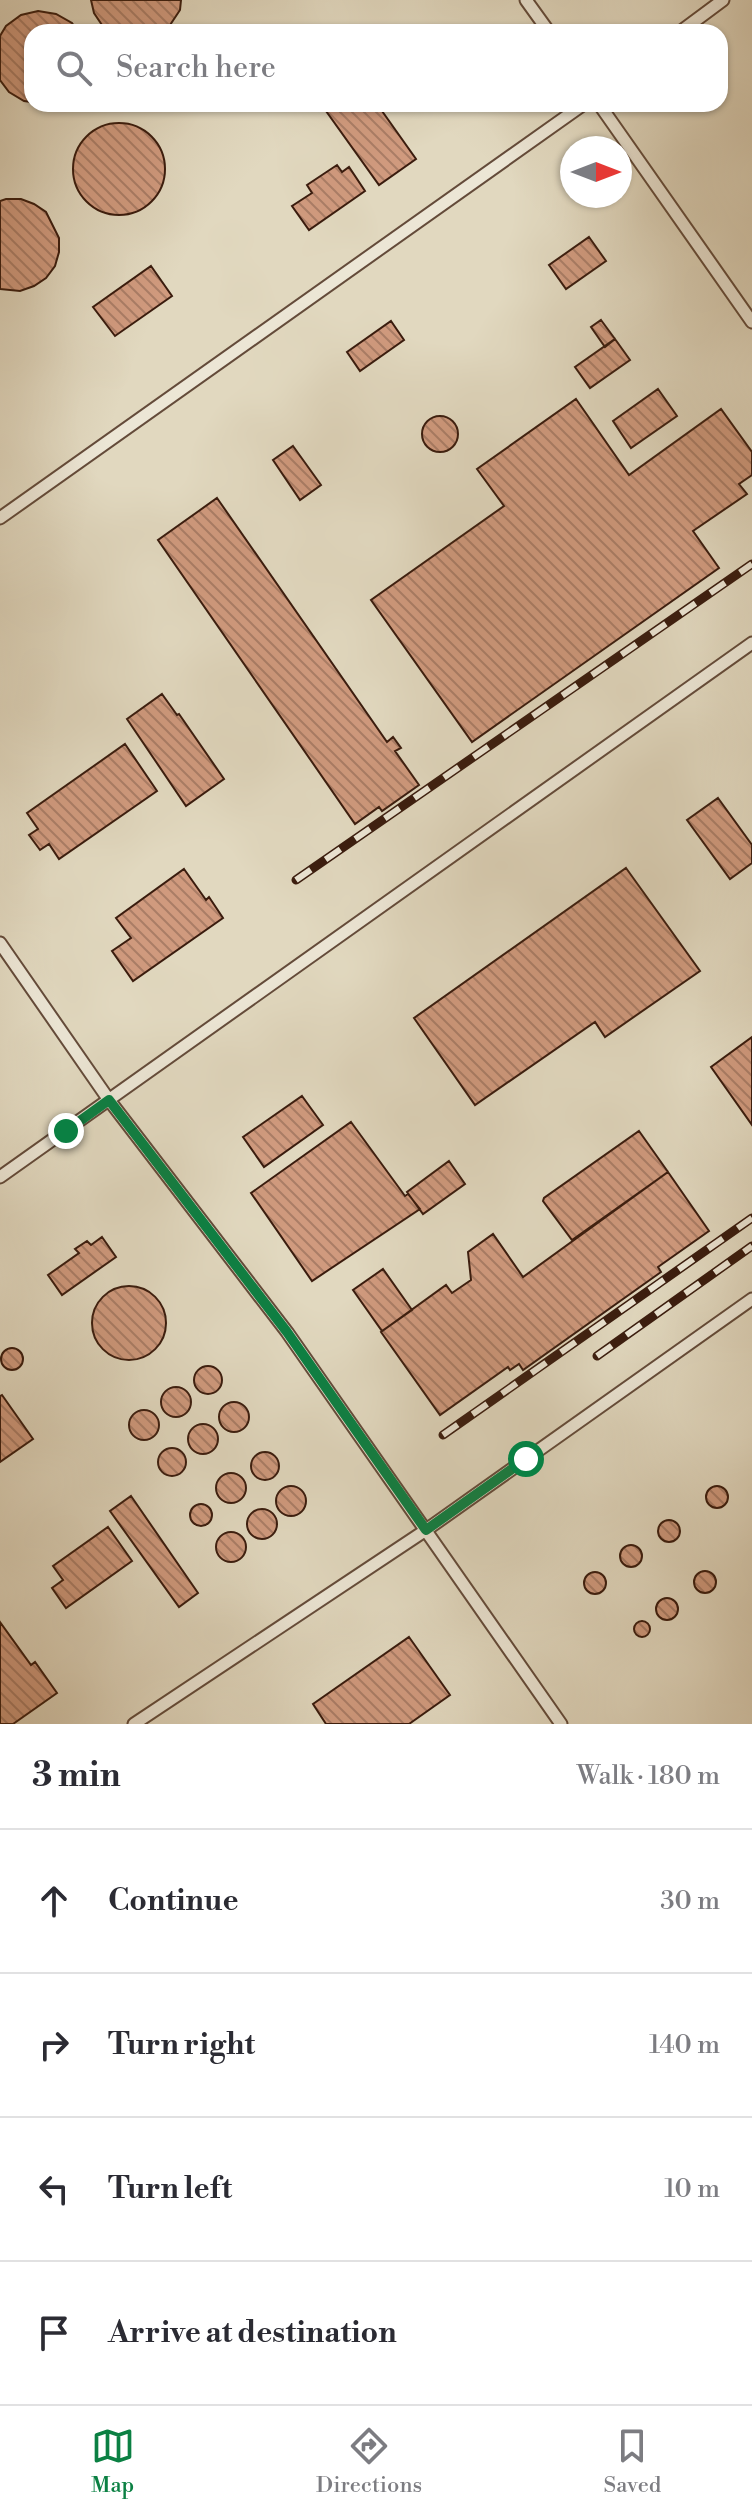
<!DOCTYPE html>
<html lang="en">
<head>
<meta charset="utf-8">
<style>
	:root { --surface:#fff; --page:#f2f2f3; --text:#2b2b33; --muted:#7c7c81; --line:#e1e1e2; --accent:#0b8043 }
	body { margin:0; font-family:"Libre Bodoni",serif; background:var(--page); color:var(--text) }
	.compass { position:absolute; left:560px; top:136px; width:72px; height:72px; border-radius:50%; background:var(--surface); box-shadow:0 2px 6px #0004; rotate:90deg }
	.stop { position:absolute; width:24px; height:24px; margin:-18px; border:6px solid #0b8043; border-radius:50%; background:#fff }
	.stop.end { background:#0b8043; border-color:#fff; box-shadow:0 2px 8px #0008 }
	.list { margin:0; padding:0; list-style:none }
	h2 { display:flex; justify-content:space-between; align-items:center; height:104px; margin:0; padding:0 32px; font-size:34px }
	h2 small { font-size:26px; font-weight:400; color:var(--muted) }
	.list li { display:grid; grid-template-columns:52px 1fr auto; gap:24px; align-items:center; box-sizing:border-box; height:144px; padding:0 32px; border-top:2px solid var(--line) }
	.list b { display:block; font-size:30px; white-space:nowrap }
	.list em { font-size:26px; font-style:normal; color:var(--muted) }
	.icon { flex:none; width:44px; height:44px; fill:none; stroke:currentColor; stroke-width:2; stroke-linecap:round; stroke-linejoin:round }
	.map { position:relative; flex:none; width:752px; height:1724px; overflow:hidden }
	.search { position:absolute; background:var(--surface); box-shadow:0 2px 6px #0004; left:24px; right:24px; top:24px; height:88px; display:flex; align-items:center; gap:20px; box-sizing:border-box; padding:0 28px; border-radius:24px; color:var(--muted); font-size:30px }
	.sheet { height:680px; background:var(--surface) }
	nav { display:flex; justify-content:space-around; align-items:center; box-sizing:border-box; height:112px; border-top:2px solid var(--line); background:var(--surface); font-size:22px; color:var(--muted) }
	nav a { display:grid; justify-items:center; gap:4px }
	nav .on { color:var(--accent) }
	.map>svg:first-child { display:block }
</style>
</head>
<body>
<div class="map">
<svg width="752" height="1724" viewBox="0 0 752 1724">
	<defs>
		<pattern id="building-back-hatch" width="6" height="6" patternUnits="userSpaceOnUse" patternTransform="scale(2)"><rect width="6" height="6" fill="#d09a7e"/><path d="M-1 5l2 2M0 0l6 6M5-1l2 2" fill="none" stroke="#aa7d66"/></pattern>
	</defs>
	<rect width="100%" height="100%" fill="#e1d8bf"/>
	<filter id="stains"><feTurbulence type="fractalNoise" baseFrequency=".0025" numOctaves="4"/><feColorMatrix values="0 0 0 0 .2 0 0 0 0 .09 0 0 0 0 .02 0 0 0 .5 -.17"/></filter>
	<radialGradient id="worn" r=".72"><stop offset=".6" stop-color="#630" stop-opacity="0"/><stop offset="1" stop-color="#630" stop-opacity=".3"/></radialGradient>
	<!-- building -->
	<path fill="url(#building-back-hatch)" stroke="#3a1c0e" stroke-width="2" d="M91,0H181L180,10L170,25L161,32H111L104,28L94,13Z
		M38,11L56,14L72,23L78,32H32V102L24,101L9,92L0,80V36L6,26L21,15Z
		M321,104H377L416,159L379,185Z
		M73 169a46 46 0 1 1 92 0a46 46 0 1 1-92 0Z
		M337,165L342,172L349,167L365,191L309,230L292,206L312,193L307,185Z
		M6,199H21L34,204L46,212L59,238V252L55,266L46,278L34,286L20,291L0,289V201Z
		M589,237L606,261L566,289L549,265Z
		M151,266L172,296L115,336L93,307Z
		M601,320L615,339L605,347L591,327Z
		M391,321L404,340L360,371L347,352Z
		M615,339L630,360L590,388L575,367Z
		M658,389L677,416L631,448L613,421Z
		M576,399L629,475L721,409L752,452V475L739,484L747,494L693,531L719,568L472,742L371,600L504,506L477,469Z
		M422 434a18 18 0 1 1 36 0a18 18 0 1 1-36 0Z
		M293,446L321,485L300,500L273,460Z
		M217,498L387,742L393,737L401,748L395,751L419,785L382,811L379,807L355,824L158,540Z
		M162,694L177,715L179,714L224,779L186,806L127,719Z
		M125,744L157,791L59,859L49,844L40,850L29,835L38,829L27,813Z
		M718,798L752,845V863L730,879L687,820Z
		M626,868L700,971L605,1037L595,1022L475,1105L414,1018Z
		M184,869L206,900L209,897L223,918L133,981L112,951L131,938L116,918Z
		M752,1037V1125L711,1067Z
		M302,1096L323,1125L264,1167L243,1137Z
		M351,1122L405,1196L408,1194L420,1209L312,1281L251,1193Z
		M639,1131L668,1172L572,1240L543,1201L544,1198Z
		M449,1161L465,1184L423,1214L407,1192Z
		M668,1172L709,1231L658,1267L661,1272L523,1370L519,1364L510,1370L508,1367L440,1415L381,1332L446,1285L452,1293L471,1280L468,1252L493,1234L523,1277Z
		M102,1237L116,1257L62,1295L48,1275L79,1253L75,1249L87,1241L91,1245Z
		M383,1269L412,1310L382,1331L353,1290Z
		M92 1323a37 37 0 1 1 74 0a37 37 0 1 1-74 0Z
		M1 1359a11 11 0 1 1 22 0a11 11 0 1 1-22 0Z
		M194 1380a14 14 0 1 1 28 0a14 14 0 1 1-28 0Z
		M161 1402a15 15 0 1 1 30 0a15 15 0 1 1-30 0Z
		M2,1395L33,1439L0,1462V1396Z
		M219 1417a15 15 0 1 1 30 0a15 15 0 1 1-30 0Z
		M129 1425a15 15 0 1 1 30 0a15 15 0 1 1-30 0Z
		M188 1439a15 15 0 1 1 30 0a15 15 0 1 1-30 0Z
		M158 1462a14 14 0 1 1 28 0a14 14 0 1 1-28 0Z
		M251 1466a14 14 0 1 1 28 0a14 14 0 1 1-28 0Z
		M216 1488a15 15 0 1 1 30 0a15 15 0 1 1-30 0Z
		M706 1497a11 11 0 1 1 22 0a11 11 0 1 1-22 0Z
		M276 1501a15 15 0 1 1 30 0a15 15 0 1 1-30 0Z
		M131,1496L198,1593L179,1607L110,1511Z
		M190 1515a11 11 0 1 1 22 0a11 11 0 1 1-22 0Z
		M247 1524a15 15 0 1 1 30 0a15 15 0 1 1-30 0Z
		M658 1531a11 11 0 1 1 22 0a11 11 0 1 1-22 0Z
		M108,1527L132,1561L66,1608L52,1588L63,1580L53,1566Z
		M216 1547a15 15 0 1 1 30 0a15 15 0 1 1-30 0Z
		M620 1556a11 11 0 1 1 22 0a11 11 0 1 1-22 0Z
		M694 1582a11 11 0 1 1 22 0a11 11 0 1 1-22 0Z
		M584 1583a11 11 0 1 1 22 0a11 11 0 1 1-22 0Z
		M656 1609a11 11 0 1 1 22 0a11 11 0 1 1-22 0Z
		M634 1629a8 8 0 1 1 16 0a8 8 0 1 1-16 0Z
		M0,1622L31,1665L35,1662L57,1693L13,1724H0Z
		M409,1637L450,1695L409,1724H326L313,1704Z"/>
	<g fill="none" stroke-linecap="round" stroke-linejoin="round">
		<defs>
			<path id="lane" d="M526,0L549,32
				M680,32L723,0
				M599,104L752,322
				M0,518L584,104
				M0,943L109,1100L287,1332L561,1724
				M0,1177L752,643
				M134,1724L426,1530L752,1299"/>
		</defs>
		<!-- lane casing -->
		<use href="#lane" stroke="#644b3a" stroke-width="15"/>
		<!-- lane -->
		<use href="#lane" stroke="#ece6d5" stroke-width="11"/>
		<defs>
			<path id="rail" d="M296,880L752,564
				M597,1356L752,1246
				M443,1435L752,1218"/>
		</defs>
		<!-- rail casing -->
		<use href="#rail" stroke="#3a1c0e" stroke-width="9"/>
		<!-- rail -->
		<use href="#rail" stroke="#ece6d5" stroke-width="6" stroke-dasharray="18" stroke-linecap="butt"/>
	</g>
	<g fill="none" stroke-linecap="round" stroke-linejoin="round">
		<!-- route -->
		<path stroke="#0b8043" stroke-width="10" d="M66,1131L109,1100L287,1332L426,1530L526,1459"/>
	</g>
	<rect width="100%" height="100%" filter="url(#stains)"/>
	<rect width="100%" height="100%" fill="url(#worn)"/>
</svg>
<svg class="compass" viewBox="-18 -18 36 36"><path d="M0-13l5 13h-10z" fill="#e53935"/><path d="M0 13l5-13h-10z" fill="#7c7c81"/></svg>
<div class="stop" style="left:526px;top:1459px"></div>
<div class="stop end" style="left:66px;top:1131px"></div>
<div class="search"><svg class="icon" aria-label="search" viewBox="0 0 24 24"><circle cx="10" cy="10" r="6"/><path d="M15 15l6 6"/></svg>Search here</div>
</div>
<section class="sheet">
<h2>3 min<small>Walk · 180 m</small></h2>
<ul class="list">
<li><svg class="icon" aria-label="ahead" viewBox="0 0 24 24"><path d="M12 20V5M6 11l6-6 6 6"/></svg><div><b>Continue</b></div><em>30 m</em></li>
<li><svg class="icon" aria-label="right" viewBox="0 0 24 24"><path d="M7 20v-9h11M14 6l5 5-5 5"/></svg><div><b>Turn right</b></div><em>140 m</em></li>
<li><svg class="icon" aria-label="left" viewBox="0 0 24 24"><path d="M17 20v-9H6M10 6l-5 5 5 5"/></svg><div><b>Turn left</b></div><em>10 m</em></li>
<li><svg class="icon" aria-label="arrive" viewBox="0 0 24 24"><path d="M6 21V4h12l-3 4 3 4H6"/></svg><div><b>Arrive at destination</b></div></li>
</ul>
</section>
<nav>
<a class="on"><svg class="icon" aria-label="map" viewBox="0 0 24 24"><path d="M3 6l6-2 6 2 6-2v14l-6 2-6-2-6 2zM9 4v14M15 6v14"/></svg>Map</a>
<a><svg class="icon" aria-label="directions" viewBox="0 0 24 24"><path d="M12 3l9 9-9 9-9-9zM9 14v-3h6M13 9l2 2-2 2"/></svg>Directions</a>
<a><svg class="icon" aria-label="saved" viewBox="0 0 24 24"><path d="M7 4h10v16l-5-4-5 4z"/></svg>Saved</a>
</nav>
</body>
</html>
